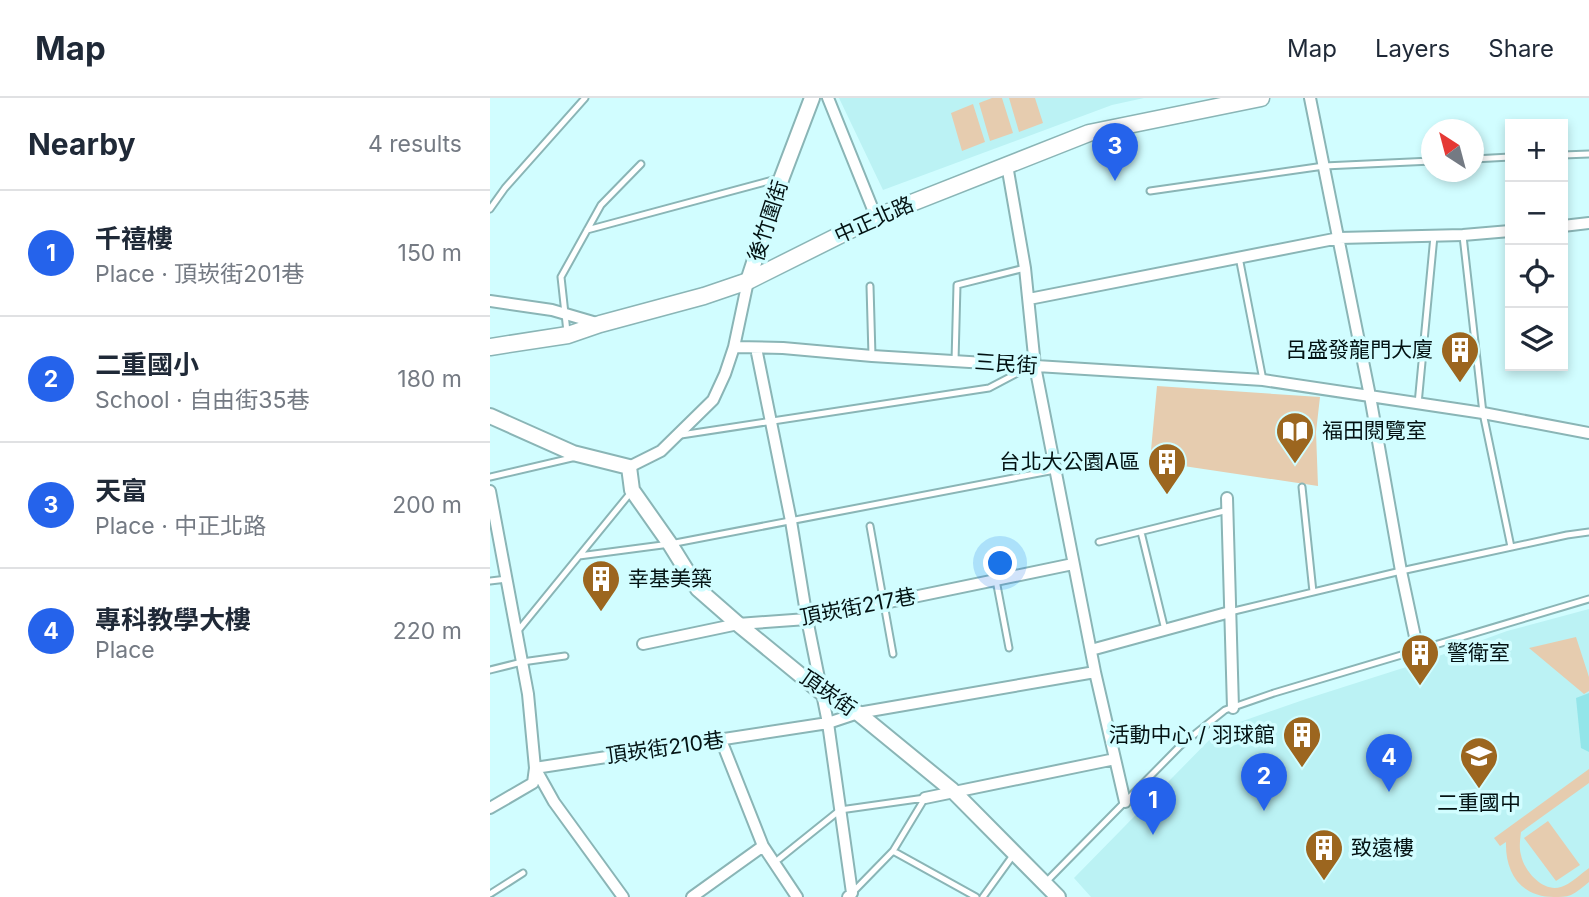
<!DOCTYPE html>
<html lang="en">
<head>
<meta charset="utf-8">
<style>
	:root { --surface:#fff; --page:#f2f2f3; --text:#1f2937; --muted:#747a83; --line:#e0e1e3; --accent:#2563eb }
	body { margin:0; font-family:Inter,"Noto Sans TC",sans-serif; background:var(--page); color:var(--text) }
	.controls { position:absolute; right:21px; top:21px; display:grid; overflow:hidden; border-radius:0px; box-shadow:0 4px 10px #0003 }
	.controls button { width:63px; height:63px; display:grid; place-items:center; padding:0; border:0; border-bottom:2px solid var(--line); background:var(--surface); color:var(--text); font:35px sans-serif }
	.compass { position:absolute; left:931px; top:21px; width:63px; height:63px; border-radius:50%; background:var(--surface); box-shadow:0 4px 10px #0003; rotate:324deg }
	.you { position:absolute; left:511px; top:466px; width:24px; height:24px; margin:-18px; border:5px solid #fff; border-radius:50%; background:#1a73e8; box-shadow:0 0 0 10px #1a73e833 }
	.badge { display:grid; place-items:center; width:46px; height:46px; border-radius:50%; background:var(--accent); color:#fff; font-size:23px; font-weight:700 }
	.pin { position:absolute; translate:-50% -58px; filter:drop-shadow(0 2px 4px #0008) }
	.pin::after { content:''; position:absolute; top:37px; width:24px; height:21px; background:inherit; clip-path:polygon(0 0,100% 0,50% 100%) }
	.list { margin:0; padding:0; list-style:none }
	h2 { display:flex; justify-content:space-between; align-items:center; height:91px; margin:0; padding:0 28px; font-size:30px }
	h2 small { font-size:23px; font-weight:400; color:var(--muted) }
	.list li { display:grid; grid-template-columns:46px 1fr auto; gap:21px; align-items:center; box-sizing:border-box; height:126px; padding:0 28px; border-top:2px solid var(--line) }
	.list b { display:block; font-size:26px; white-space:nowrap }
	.list p { margin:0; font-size:23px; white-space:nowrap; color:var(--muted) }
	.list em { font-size:23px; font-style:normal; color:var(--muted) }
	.icon { flex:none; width:38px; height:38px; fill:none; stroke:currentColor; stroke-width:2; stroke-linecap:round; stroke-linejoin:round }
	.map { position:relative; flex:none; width:1099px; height:799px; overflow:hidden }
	header { display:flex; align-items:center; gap:42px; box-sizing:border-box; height:98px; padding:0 35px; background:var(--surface); border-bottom:2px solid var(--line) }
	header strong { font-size:33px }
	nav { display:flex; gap:38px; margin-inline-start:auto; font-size:24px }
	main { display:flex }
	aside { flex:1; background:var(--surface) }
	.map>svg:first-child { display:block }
</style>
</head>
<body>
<header>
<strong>Map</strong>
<nav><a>Map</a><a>Layers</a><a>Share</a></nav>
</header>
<main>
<aside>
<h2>Nearby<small>4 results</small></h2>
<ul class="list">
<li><span class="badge">1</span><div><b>千禧樓</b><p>Place · 頂崁街201巷</p></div><em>150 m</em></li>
<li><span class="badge">2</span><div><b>二重國小</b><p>School · 自由街35巷</p></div><em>180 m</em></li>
<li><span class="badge">3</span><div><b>天富</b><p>Place · 中正北路</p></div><em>200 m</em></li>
<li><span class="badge">4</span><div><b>專科教學大樓</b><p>Place</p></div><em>220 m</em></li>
</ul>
</aside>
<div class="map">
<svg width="1099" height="799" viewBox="0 0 1099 799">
	<rect width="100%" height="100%" fill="#d1fdff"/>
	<!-- built -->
	<path fill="#bbf2f4" d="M349,0H654L622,7L393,92Z
		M1099,511V799H601L584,780L730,631L816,601L935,563L1017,533Z"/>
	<!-- green -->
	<path fill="#e6ccaf" d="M502,0H512L523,35L500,43L489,5Z
		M519,0H545L553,25L529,34Z
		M483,6L495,44L472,53L461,15Z
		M667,288L830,299L826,334L828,388L660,363Z
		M1086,539L1099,579V593L1094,596L1039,550Z
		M1099,671V685L1031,734C1030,742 1029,750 1031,757C1034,773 1053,795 1071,789C1079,787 1092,775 1099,770V784C1093,789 1087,794 1081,797C1076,799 1070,799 1064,799C1031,799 1015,775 1016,744L1010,748L1004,740Z
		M1058,723L1090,767L1066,783L1034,740Z"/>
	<!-- water -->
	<path fill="#93e5e9" d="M1099,595V654L1091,650L1086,600Z"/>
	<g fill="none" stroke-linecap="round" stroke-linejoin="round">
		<defs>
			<path id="service" d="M1073,57L1099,56
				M984,61L1020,59
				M660,93L834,68L942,63
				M0,111L15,90L95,0
				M97,132L290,80
				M973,138L993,315L1021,449
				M749,159L773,282
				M380,188L382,258
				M77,234L71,179L111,107L151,66
				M465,263L467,187L535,170
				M928,306L944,138
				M191,337L499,290L537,270
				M0,379L86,359
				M812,389L823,494
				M380,428L403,556
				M651,434L675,532
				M609,444L738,412
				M89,458L180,446L565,372
				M506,482L519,550
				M0,483L17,481
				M740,514L911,473L1077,437L1099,434
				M27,534L142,393
				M0,572L32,564L75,558
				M289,761L350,712L435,700L403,753
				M555,785L690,648L735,612L784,595L1099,501
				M364,793L403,753L486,799
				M0,796L33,775
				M493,799L524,756"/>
			<path id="minor" d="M338,0L386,119
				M820,0L880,298L911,473L928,553
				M1073,128L1099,125
				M539,201L849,140L973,137L1020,133
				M0,203L62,212L110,226
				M244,249L293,250L382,258L773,282L993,315L1099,335
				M266,250L301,423L317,521L338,625L362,795L358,799
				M139,369L171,353L223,302L235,276L244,249L258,183
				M0,393L38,596L45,670L43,685L0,710
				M737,400L743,610
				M153,546L248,526L317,521L583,466
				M601,552L740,514
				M605,574L635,704
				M45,670L338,625L368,615L605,574L545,268L535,170L517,67
				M45,670L64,704L133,799
				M435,700L625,661
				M273,748L307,799
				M202,799L273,748L231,642"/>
			<path id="tertiary" d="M258,183L292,79L322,0
				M0,318L83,355L139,369L142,392L180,446L208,491L248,526L331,594L368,615L462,692L568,799"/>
			<path id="secondary" d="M0,249L78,237L110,226L214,198L258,183L386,119L599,35L771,0"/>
		</defs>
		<!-- service casing -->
		<use href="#service" stroke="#8ab5b6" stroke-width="9"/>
		<!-- minor casing -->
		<use href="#minor" stroke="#8ab5b6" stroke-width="14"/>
		<!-- tertiary casing -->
		<use href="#tertiary" stroke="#8ab5b6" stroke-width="18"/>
		<!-- secondary casing -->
		<use href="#secondary" stroke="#8ab5b6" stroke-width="19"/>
		<!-- service -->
		<use href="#service" stroke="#fff" stroke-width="5"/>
		<!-- minor -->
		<use href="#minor" stroke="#fff" stroke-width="10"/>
		<!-- tertiary -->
		<use href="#tertiary" stroke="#fff" stroke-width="14"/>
		<!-- secondary -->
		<use href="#secondary" stroke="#fff" stroke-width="16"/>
	</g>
	<!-- icons -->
	<defs>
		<symbol id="building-pin" viewBox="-11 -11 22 30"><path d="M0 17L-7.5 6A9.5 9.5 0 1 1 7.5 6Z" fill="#9c661f" stroke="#d1fdff"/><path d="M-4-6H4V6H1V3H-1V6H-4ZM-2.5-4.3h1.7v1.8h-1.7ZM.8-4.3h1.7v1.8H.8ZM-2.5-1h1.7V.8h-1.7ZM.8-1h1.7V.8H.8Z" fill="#fff"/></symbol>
		<symbol id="library-pin" viewBox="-11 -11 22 30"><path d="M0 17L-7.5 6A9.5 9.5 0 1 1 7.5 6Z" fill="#9c661f" stroke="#d1fdff"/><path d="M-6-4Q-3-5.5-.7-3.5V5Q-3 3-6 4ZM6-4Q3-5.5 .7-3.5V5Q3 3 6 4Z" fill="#fff"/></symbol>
		<symbol id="school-pin" viewBox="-11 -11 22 30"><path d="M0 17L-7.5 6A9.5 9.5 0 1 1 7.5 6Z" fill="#9c661f" stroke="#d1fdff"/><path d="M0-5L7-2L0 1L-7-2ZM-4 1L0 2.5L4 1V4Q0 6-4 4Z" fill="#fff"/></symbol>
	</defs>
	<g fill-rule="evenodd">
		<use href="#building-pin" x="948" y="230" width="44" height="60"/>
		<use href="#library-pin" x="783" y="311" width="44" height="60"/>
		<use href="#building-pin" x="655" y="342" width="44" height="60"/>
		<use href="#building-pin" x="89" y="459" width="44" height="60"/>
		<use href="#building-pin" x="908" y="533" width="44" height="60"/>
		<use href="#building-pin" x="790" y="615" width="44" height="60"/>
		<use href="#school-pin" x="967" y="636" width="44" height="60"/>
		<use href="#building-pin" x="812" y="728" width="44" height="60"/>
	</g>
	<g text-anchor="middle" stroke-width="7" stroke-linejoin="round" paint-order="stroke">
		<!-- street labels -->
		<g font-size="21" fill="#031213" stroke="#d1fdff">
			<text transform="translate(384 122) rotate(-24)" y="7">中正北路</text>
			<text transform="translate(278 123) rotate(-72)" y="7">後竹圍街</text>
			<text transform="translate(516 266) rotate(4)" y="7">三民街</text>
			<text transform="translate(368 509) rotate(-11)" y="7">頂崁街217巷</text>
			<text transform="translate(338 595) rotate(35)" y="7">頂崁街</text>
			<text transform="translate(175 650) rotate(-8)" y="7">頂崁街210巷</text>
		</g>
		<!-- poi labels -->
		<g font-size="21" fill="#031213" stroke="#d1fdff" text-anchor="start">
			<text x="943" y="259" text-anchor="end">呂盛發龍門大廈</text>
			<text x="832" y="340">福田閱覽室</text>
			<text x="650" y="371" text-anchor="end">台北大公園A區</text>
			<text x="138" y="488">幸基美築</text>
			<text x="957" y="562">警衛室</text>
			<text x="785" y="644" text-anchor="end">活動中心 / 羽球館</text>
			<text x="989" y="712" text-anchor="middle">二重國中</text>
			<text x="861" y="757">致遠樓</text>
		</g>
	</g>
</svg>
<div class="controls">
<button>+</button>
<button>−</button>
<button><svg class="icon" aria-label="locate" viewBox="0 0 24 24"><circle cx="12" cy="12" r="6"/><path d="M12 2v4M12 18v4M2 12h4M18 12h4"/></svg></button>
<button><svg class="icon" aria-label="layers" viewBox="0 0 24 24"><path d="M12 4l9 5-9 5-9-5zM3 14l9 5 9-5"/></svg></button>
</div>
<svg class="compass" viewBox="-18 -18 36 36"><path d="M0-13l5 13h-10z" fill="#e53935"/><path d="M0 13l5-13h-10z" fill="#747a83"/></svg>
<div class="you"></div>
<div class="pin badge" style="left:663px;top:737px">1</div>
<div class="pin badge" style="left:774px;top:713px">2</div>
<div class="pin badge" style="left:625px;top:83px">3</div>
<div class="pin badge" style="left:899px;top:694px">4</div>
</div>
</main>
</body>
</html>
